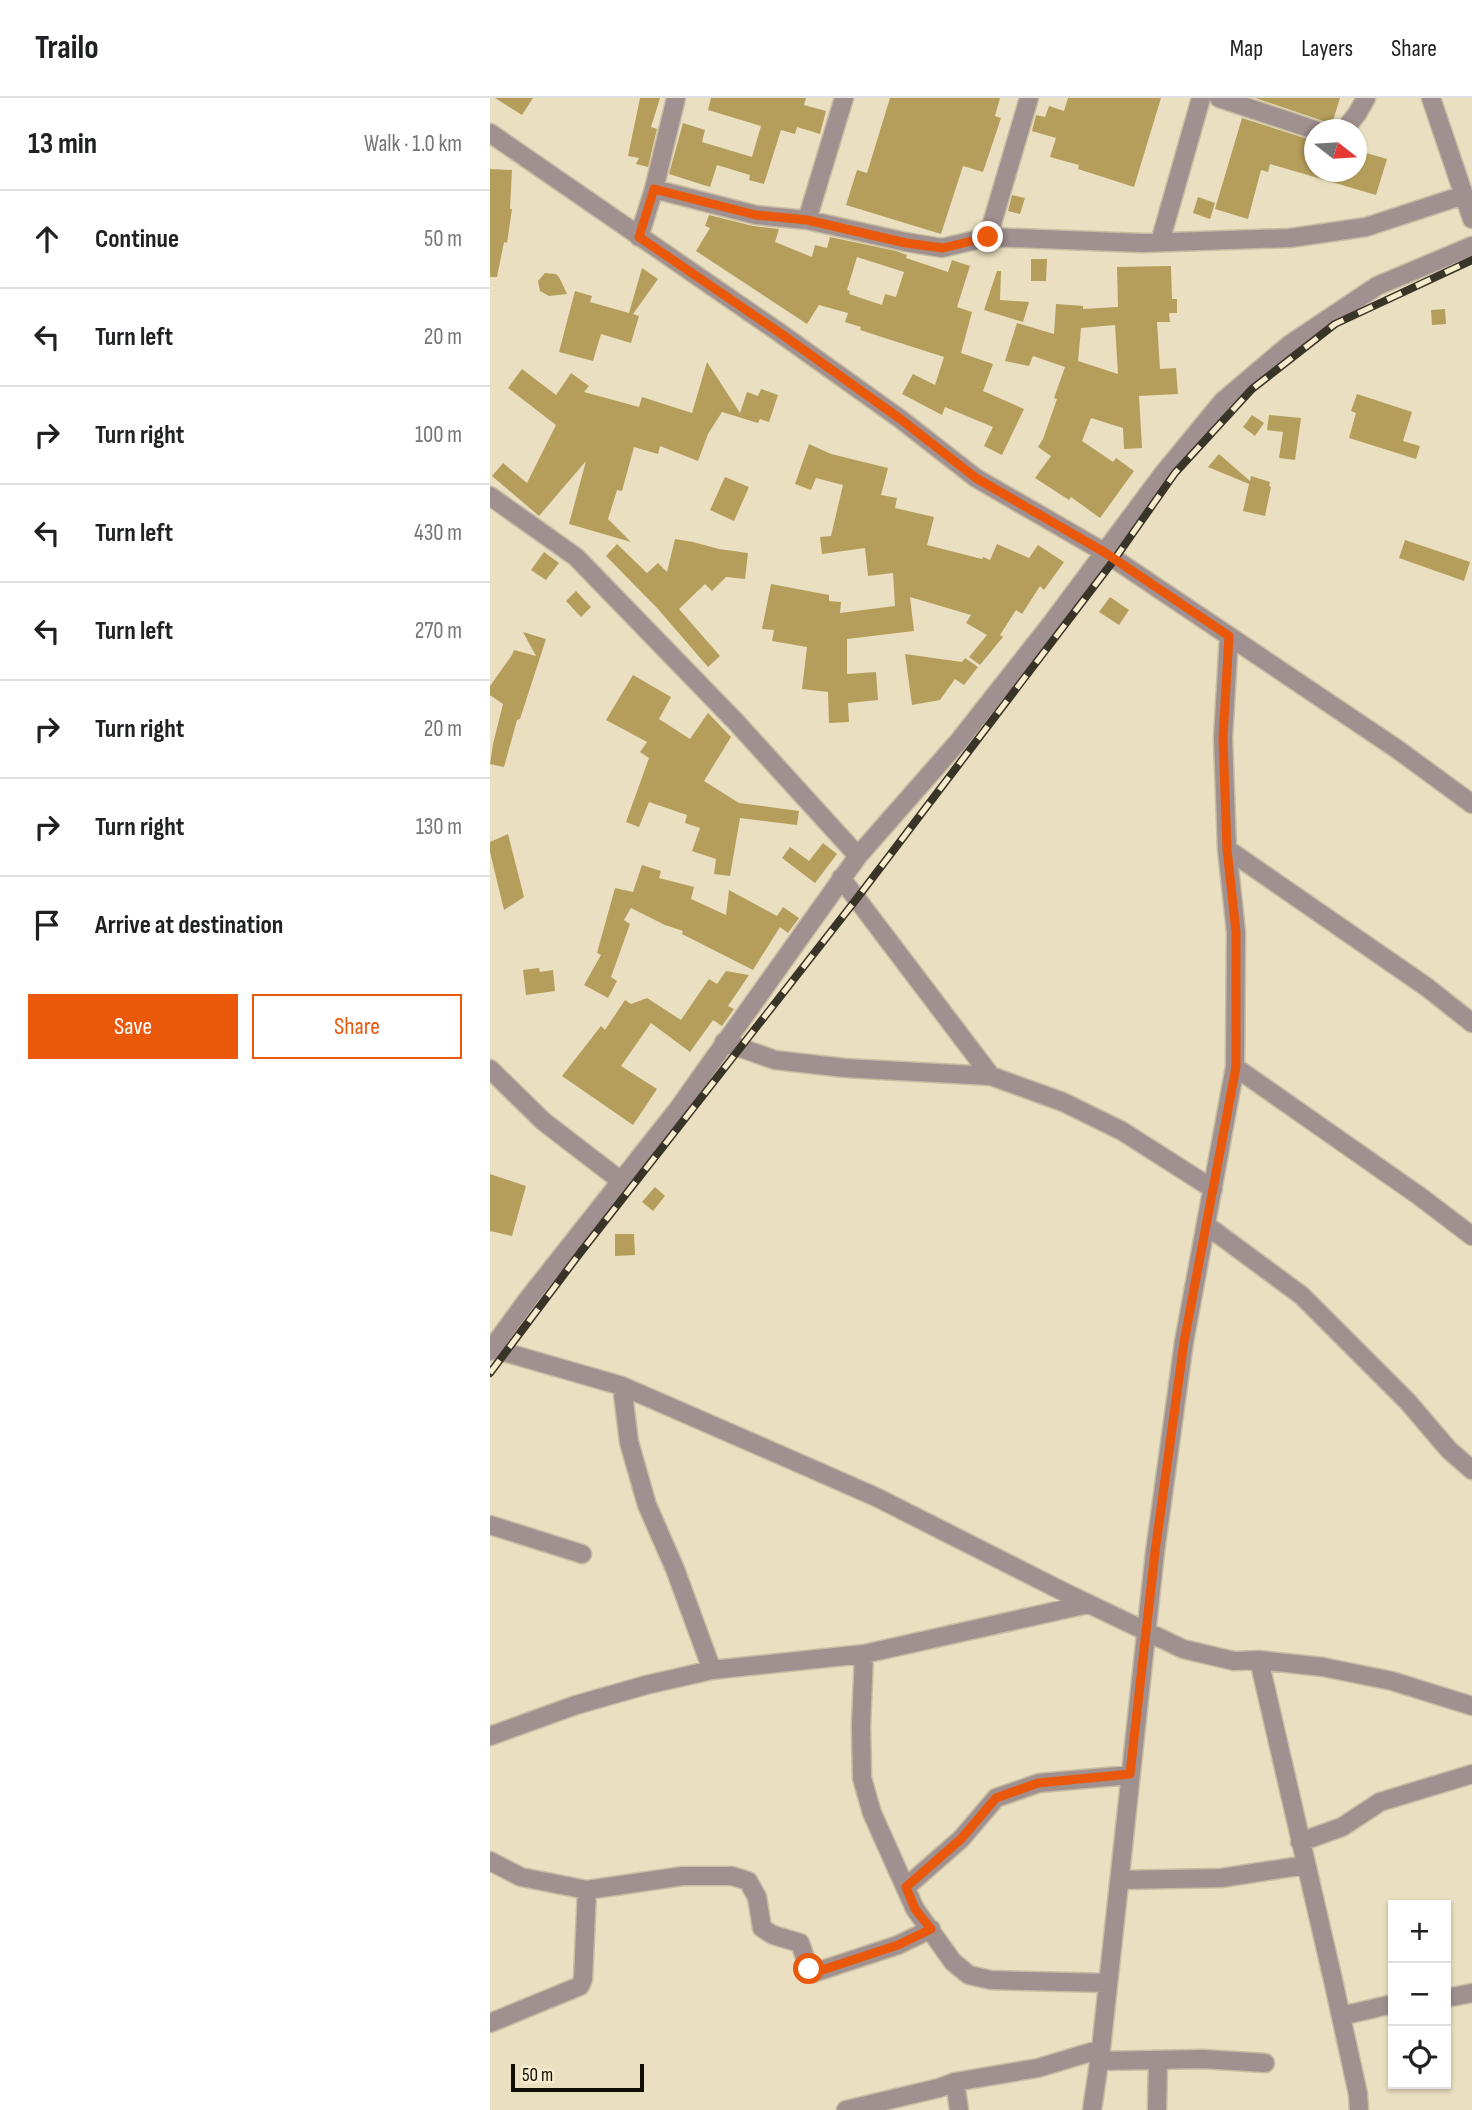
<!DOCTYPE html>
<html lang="en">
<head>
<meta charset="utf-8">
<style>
	:root { --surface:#fff; --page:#f6f6f6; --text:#202124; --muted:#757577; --line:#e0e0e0; --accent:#ea580c }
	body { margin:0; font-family:"Sofia Sans Condensed",sans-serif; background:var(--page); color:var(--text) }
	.controls { position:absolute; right:21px; bottom:21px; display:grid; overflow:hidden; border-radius:0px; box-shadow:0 2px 5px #0004 }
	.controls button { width:63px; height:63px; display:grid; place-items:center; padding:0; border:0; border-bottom:2px solid var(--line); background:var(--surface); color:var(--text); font:35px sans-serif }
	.compass { position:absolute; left:814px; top:21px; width:63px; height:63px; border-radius:50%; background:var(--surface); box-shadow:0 2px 5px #0004; rotate:107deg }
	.scale { position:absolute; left:21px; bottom:18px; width:133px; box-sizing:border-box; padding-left:7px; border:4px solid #100d04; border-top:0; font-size:19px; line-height:24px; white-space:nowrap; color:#100d04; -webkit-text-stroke:5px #f7eccd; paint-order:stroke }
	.stop { position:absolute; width:21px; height:21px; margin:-16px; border:5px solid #ea580c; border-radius:50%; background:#fff }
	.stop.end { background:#ea580c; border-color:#fff; box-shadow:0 2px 7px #0008 }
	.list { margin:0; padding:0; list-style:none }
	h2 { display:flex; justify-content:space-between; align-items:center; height:91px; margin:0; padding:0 28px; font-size:30px }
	h2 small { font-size:23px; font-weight:400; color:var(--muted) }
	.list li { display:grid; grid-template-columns:46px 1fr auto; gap:21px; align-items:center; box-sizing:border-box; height:98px; padding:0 28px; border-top:2px solid var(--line) }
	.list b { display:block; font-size:26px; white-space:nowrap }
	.list em { font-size:23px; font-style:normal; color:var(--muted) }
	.actions { display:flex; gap:14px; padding:21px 28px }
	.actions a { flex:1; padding:16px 0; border:2px solid var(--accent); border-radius:0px; text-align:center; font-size:24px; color:var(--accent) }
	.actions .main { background:var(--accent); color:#fff }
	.icon { flex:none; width:38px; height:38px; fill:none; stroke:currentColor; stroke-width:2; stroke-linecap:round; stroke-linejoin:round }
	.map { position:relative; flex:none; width:982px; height:2012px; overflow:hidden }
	header { display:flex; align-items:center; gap:42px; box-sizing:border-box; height:98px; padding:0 35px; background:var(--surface); border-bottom:2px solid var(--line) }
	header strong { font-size:33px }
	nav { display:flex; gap:38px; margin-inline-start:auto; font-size:24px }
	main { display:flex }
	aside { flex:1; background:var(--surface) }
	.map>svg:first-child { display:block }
</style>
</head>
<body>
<header>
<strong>Trailo</strong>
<nav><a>Map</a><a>Layers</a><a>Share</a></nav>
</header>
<main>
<aside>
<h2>13 min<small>Walk · 1.0 km</small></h2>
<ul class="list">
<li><svg class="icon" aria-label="ahead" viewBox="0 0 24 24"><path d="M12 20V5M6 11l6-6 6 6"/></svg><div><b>Continue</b></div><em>50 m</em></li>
<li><svg class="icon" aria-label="left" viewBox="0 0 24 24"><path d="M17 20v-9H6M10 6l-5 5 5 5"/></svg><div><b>Turn left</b></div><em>20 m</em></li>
<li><svg class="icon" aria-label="right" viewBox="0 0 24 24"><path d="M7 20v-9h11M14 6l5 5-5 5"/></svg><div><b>Turn right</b></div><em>100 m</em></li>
<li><svg class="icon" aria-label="left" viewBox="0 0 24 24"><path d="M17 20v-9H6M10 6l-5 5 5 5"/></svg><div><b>Turn left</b></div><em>430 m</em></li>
<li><svg class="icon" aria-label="left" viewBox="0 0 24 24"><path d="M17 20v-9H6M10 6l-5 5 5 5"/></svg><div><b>Turn left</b></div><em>270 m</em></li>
<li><svg class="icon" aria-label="right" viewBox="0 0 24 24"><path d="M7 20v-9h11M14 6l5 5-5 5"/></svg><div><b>Turn right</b></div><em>20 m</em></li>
<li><svg class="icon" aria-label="right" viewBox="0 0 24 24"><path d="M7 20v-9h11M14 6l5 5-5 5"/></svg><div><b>Turn right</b></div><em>130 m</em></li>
<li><svg class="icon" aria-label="arrive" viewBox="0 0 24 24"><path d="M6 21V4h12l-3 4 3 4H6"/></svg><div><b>Arrive at destination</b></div></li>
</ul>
<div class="actions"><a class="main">Save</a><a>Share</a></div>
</aside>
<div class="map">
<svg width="982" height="2012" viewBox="0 0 982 2012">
	<rect width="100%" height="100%" fill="#eadfc0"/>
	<!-- building -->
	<path fill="#b59e5c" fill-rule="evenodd" d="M5,0H43L32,17Z
		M150,0H170L161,29L167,31L158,69L146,66L149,60L138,58Z
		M221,0H316L314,7L336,13L330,36L307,29L305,36L291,32L274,86L259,82L260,77L227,67L220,89L179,76L193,25L215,32L212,44L262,59L271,28L218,12Z
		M400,0H510L505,18L511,20L493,74L473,68L451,136L356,107L367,72L377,75Z
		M578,0H671L644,89L588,71L589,67L560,59L566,40L542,33L546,17L555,19L559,8L574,13Z
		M765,0H850L842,26Z
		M752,20L824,43V74H866V52L897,61L886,97L780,66L778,74L771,72L758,121L725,111Z
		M0,71L22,72L20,111H22L17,145L14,144L7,179H0Z
		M522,97L535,100L530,116L518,113Z
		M708,99L725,105L720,121L703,115Z
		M219,117L263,128L289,131L285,144L322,159L325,147L337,150L340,139L406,153L417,157L416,160L458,174L462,162L480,168L467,209L482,214L471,255L503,266L493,293L534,311L512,357L494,348L503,329L455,309L452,317L412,296L423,276L445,287L454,259L370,232L371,229L355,224L358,215L329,207L317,226L206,153L220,130L215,128ZM367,159L414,174L406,199L395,196L392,207L359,196L360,193L357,192Z
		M541,161H557L556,183H541Z
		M681,168L682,201H687V215H679L680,224H667L670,271L686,270L688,296L649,298L652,350L634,351L633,330L601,320L592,343L623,364L626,360L644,373L610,420L581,399L579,402L545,380L561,358L548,349L553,341L567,301L564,300L575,269L543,258L539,268L515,263L527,225L564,236L566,206L593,208V211L628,209L627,169ZM625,227L628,276L588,263L591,230Z
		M152,170L168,181L143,216L149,218L141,245L111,236L103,263L69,254L85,193L102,198L100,204L139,215Z
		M507,173H511L510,202L539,204L533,224L494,212Z
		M55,175L66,176L69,179L77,196L59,198L50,193L48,183Z
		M955,211L956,226L942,227L941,212Z
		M217,264L250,315L257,294L268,298L271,291L288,297L279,324L270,321L268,325L232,314L218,336L208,363L170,348L168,356L144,349L132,393L127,392L118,421L141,444L79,426L96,363L49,418L2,378L13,365L37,385L66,327L18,290L32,271L66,297L81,275L99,288L94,294L149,309L152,299L202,315Z
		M867,296L922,314L913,343L930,348L926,361L859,340L866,315L861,313Z
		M762,317L774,325L765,338L753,329Z
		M779,317L811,320L805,362L789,360L793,334L777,332Z
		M319,346L341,356L398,370L391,397L407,400L405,410L444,419L437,447L492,461L493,459L500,462L507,446L539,460L548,447L574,464L554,492L550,488L532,516L526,512L510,537L513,539L490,567L479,559L497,537L476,525L481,517L420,499L424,533L357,541V576L386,574L388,602L358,605L359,624L339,625L338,594L312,591L317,549L282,543L284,532L272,531L281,486L339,497V503L351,504L350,515L405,508L403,475L378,478L375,450L332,456L330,439L341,438L353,387L326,380L321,392L305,386Z
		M729,356L760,383L761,378L780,384L779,388L781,389L775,418L753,413L759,386L718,369Z
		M235,379L259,389L244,423L220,412Z
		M185,441L203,444L229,451L258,455L255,481L236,479L222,493L215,486L189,511L230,558L218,569L168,511L116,458L127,446L157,475L168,465L177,474Z
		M915,442L980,464L974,483L909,460Z
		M54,454L69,465L56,482L41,472Z
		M86,493L101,509L91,519L76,503Z
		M620,499L639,512L629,527L609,514Z
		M33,534L56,541L30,621L27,622L14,669L0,666L3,646L13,606L0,597V588L22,557L24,552L46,558Z
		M415,556L472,564L475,560L488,569L474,587L465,581L450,602L422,607Z
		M143,577L181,599L169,621L200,641L218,615L241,639L214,683L249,705L309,713L307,727L250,720L240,778L224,776L226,761L202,753L210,730L195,725L197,717L159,704L149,729L136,724L159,660L150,654L157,644L116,622Z
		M18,736L34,799L14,812L0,754V744Z
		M333,745L347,756L325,785L292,760L300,749L319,763Z
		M152,767L171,773L169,780L204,789L201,801L236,817L239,792L287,818L293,809L309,820L298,835L290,829L263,872L192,836L193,833L175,827L141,810L134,822L140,826L121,879L127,883L118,900L94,887L111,857L107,855L125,790L143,794Z
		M49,870L50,874L63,872L65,893L36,897L33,872Z
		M236,873L259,877L238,908L244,911L232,928L223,922L200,954L161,925L131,968L167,991L143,1027L72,978L111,928L115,932L135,902L141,906L157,900L191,922L219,881L227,886Z
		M0,1076L36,1088L22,1138L0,1133Z
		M165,1089L175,1098L163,1113L152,1104Z
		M125,1136H144L145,1157L125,1158Z"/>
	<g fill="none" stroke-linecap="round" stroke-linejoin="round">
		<defs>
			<path id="minor" d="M729,0L825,32
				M941,0L982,121
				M854,32L867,16L876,0
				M0,35L290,235L409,320L486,380L614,454L907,651L982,706
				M164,91L266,117L317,122L416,144L452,150L498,139L652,145L800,140L876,129L974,97
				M317,122L354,0
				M149,139L164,91L186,0
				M498,139L539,0
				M670,144L711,0
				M0,398L86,459L246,624L368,758
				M737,751L938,890L982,925
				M351,780L501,978
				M234,944L285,962L355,970L501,978L573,1004L632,1033L723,1091
				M745,969L928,1097L982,1138
				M0,971L53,1023L131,1083
				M716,1127L811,1197L918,1304L959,1352L982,1372
				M0,1250L132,1288L304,1363L386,1399L574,1494L693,1551L744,1563L769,1562L833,1569L902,1583L982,1608
				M0,1253L38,1201L188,1011L368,758L468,644L561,526L673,376L733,303L799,247L887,188L982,148
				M132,1288L139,1344L157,1407L185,1471L222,1572
				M0,1427L92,1456
				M374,1556L371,1628L372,1680L382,1715L425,1811L463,1864L479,1877L501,1882L617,1885
				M769,1562L843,1882L868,1996L869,2012
				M0,1638L86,1607L156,1587L222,1572L374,1556L598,1506
				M810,1744L852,1729L890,1704L982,1676
				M0,1763L31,1779L97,1792L193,1778H242L258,1783L267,1799L272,1830L283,1837L310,1845L319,1871L323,1875L408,1847L441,1831
				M630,1782L731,1780L816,1767
				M416,1789L471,1741L506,1700L549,1685L640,1677
				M956,1900L982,1895
				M851,1918L903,1906
				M0,1925L90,1888L93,1881L97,1792
				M609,1963L713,1961L775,1965
				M465,1984L469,2012
				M356,2012L449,1990L465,1984L548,1970L611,1951
				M602,2012L611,1951L665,1454L694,1244L745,969L746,834L737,751L733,640L739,538
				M667,2012L668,1962"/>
		</defs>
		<!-- minor casing -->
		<use href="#minor" stroke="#c7bda2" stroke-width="21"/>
		<!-- minor -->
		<use href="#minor" stroke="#a0908f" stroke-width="18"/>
		<defs>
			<path id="rail" d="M0,1275L90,1155L368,799L624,462L685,375L762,291L845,226L982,162"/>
		</defs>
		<!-- rail casing -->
		<use href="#rail" stroke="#383427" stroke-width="8"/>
		<!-- rail -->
		<use href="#rail" stroke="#f7eccd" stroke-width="5" stroke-dasharray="16" stroke-linecap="butt"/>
	</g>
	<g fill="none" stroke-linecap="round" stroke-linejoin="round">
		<!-- route -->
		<path stroke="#ea580c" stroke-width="9" d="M319,1871L323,1875L408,1847L441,1831L425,1811L416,1789L471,1741L506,1700L548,1685L640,1676L665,1454L694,1244L746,969V834L737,751L733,640L739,538L614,454L486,380L409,320L290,235L149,139L164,91L266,117L317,122L416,145L453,150L498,139"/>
	</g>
</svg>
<div class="controls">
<button>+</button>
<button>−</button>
<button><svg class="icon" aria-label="locate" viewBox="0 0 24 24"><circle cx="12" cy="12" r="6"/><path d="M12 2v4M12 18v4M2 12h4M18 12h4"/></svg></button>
</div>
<svg class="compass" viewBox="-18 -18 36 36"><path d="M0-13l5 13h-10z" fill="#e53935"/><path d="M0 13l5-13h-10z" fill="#757577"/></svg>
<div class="scale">50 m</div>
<div class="stop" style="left:319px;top:1871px"></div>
<div class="stop end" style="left:498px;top:139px"></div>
</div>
</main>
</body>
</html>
